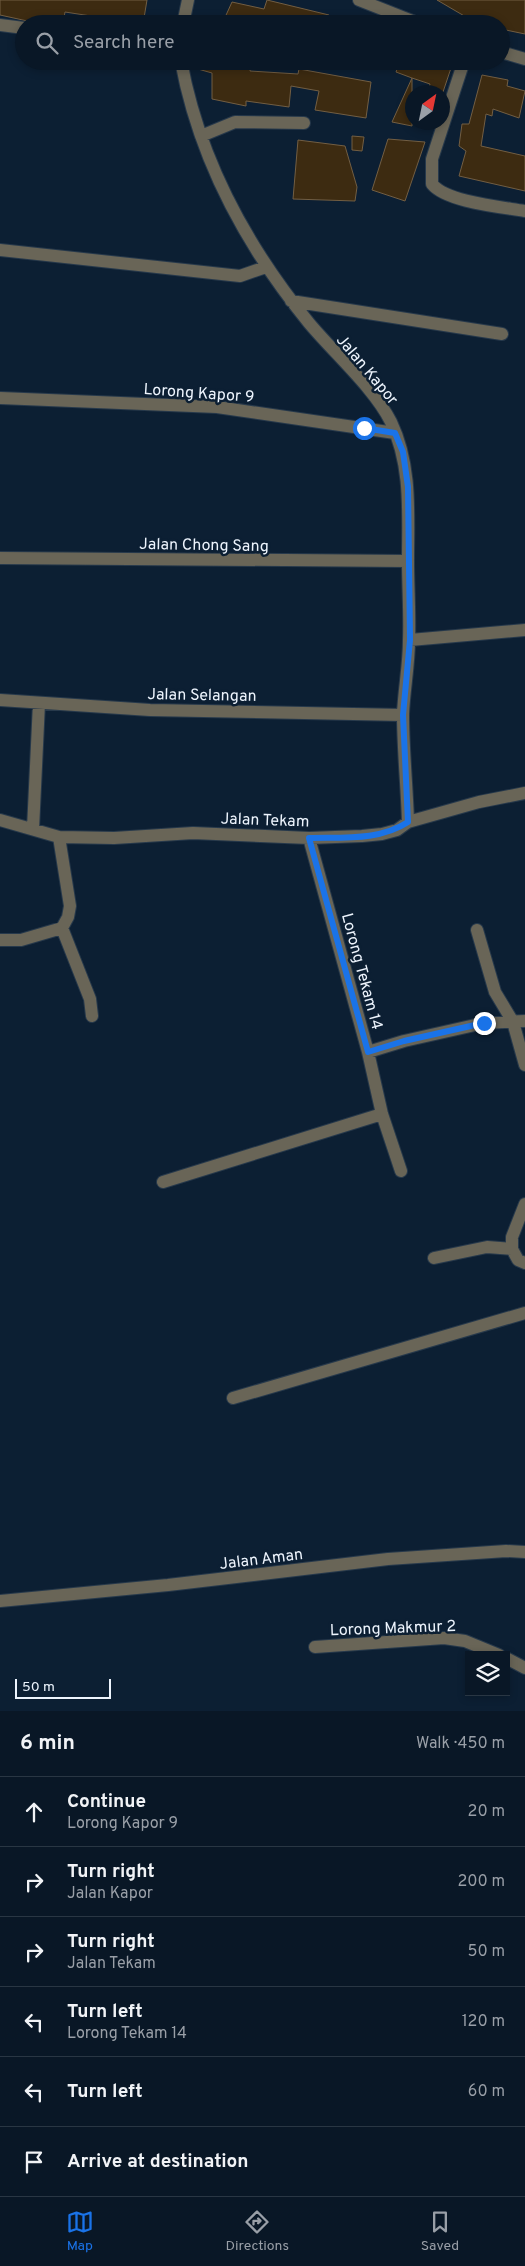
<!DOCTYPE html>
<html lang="en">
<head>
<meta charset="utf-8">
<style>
	:root { --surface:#091726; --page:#12202e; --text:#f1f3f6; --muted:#999fa7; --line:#293643; --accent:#1a73e8 }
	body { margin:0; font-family:Overpass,sans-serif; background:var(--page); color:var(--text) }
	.controls { position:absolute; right:15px; bottom:15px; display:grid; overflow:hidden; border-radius:0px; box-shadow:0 2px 8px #0003 }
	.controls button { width:45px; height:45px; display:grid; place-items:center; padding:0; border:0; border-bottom:1px solid var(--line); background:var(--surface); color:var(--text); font:25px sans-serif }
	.compass { position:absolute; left:405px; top:85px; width:45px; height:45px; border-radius:50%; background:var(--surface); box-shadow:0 2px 8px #0003; rotate:33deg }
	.scale { position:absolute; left:15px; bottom:12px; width:96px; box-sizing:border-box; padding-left:5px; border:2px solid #edf4fd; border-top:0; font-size:14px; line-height:18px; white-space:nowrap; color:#edf4fd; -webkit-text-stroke:4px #0c1f33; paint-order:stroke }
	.stop { position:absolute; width:15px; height:15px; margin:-11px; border:4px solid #1a73e8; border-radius:50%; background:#fff }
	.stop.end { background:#1a73e8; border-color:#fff; box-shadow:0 1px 5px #0008 }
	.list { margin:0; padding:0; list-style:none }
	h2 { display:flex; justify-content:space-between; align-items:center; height:65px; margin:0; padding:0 20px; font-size:21px }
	h2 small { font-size:16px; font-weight:400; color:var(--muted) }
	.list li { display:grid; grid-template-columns:32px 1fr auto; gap:15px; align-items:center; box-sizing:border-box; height:70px; padding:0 20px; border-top:1px solid var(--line) }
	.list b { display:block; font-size:19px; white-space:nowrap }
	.list p { margin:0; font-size:16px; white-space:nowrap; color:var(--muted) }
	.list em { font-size:16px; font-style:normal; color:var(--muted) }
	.icon { flex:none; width:28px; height:28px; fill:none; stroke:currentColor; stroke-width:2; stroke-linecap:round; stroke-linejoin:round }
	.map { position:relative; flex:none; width:525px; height:1711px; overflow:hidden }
	.search { position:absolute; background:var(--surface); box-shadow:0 2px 8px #0003; left:15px; right:15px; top:15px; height:55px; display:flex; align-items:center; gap:12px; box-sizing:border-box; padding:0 18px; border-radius:28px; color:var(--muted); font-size:19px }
	.sheet { height:485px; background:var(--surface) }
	nav { display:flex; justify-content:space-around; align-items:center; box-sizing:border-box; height:70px; border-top:1px solid var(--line); background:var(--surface); font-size:14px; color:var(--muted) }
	nav a { display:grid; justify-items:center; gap:2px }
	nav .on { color:var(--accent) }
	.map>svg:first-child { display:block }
</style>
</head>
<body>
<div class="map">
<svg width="525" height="1711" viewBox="0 0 525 1711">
	<rect width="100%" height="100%" fill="#0c1f33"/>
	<!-- building -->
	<path fill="#3d2b11" stroke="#725e43" d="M0,0H147L143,24L65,12L63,23L44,22L41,24L0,15Z
		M267,0L329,15L328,24H222L232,2L264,9Z
		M437,0H525V34L501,29V24H478Z
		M189,61H251L250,71L298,74L299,69L371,82L366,118L315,110L319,91L291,86L289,107L246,101V106L212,99V73L191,67Z
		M400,61H443L452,65L443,92H428L430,84L412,78V126L392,122L412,78L396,72Z
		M482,75L508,80L507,86L525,91L519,118L493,109L492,116L486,114L481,146L525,156V191L459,176L466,151L459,146L462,124H469Z
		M352,136L364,137L362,151L352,150Z
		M388,139L425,142L405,201L372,190Z
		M298,140L345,146L357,187L355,201L293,199Z"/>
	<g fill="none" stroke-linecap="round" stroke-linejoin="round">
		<defs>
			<path id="minor" d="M359,0L420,24
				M183,24L188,0
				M0,25L24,28
				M501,52L525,59
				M181,61C199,159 247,247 309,323C334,353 374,388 391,422C412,466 408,514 408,561C408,587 410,614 409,640C409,665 404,690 403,714C403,750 407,787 408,822
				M464,61L432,159V184C446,202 502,207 525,211
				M201,136L235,122L304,123
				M0,250L240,276L266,267
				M291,301L502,334
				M0,398L217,407L395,433
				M0,558L408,561
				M410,640L525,630
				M0,700L150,710L403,715
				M0,820L59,837L114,838L193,833L309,838L362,836L382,834L397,830L408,822L479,802L525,793
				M33,829L39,703
				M59,837L70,906L68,917L62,928L90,999L92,1016
				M309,838L368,1052L382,1114L401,1171
				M477,930L495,992L513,1022L525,1065
				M0,940H21L62,928
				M368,1052L404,1041L484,1023L525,1021
				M163,1182L382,1114
				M512,1249V1237L525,1204
				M434,1258L487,1247L512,1249L518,1260L525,1263
				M233,1398L525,1313
				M0,1601L168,1585L388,1559L506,1551L525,1552
				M315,1647L444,1638L465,1641L499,1655
				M506,1658L525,1668"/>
		</defs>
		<!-- minor casing -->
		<use href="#minor" stroke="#27394b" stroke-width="14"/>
		<!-- minor -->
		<use href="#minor" stroke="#696557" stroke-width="12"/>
	</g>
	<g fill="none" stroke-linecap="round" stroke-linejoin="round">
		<!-- route -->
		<path stroke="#1a73e8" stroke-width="6" d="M364,428L395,433L403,452L408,487L410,640L403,715L408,822C379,841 343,837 309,838L368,1052L404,1041L484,1023"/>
	</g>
	<g text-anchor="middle" stroke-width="5" stroke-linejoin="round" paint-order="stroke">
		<!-- street labels -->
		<g font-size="16" fill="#edf4fd" stroke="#0c1f33">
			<text transform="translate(368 369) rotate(50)" y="6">Jalan Kapor</text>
			<text transform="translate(199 392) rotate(4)" y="6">Lorong Kapor 9</text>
			<text transform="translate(204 544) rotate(1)" y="6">Jalan Chong Sang</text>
			<text transform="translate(202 694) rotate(1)" y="6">Jalan Selangan</text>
			<text transform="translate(265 819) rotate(2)" y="6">Jalan Tekam</text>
			<text transform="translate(363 971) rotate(75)" y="6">Lorong Tekam 14</text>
			<text transform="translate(261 1558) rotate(-7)" y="6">Jalan Aman</text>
			<text transform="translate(393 1627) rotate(-2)" y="6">Lorong Makmur 2</text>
		</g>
	</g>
</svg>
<div class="controls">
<button><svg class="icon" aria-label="layers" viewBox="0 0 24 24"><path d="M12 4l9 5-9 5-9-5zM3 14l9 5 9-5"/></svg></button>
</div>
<svg class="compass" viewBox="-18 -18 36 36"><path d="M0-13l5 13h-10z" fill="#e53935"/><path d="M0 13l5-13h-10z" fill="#999fa7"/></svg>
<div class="scale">50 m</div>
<div class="stop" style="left:364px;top:428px"></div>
<div class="stop end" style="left:484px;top:1023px"></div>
<div class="search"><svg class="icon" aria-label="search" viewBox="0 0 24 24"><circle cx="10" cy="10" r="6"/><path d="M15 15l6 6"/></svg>Search here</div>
</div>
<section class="sheet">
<h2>6 min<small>Walk · 450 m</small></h2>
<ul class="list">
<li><svg class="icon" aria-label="ahead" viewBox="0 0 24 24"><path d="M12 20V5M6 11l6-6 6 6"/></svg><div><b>Continue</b><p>Lorong Kapor 9</p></div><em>20 m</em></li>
<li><svg class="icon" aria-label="right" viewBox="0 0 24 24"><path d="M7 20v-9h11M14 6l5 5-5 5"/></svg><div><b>Turn right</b><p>Jalan Kapor</p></div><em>200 m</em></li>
<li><svg class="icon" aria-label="right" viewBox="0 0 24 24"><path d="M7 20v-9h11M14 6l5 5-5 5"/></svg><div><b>Turn right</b><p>Jalan Tekam</p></div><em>50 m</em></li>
<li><svg class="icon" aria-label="left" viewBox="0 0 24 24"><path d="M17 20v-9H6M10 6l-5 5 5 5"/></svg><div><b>Turn left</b><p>Lorong Tekam 14</p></div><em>120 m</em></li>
<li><svg class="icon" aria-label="left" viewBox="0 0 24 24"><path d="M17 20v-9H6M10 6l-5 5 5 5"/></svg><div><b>Turn left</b></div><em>60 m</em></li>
<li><svg class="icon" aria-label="arrive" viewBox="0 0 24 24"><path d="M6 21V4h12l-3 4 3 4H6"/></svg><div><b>Arrive at destination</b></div></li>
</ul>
</section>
<nav>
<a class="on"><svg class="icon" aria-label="map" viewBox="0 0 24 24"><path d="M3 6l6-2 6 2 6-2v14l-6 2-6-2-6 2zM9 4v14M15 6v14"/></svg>Map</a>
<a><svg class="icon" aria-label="directions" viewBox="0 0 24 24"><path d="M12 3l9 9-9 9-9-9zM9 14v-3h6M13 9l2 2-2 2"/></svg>Directions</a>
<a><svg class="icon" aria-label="saved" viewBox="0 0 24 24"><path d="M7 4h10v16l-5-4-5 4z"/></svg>Saved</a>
</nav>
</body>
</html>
